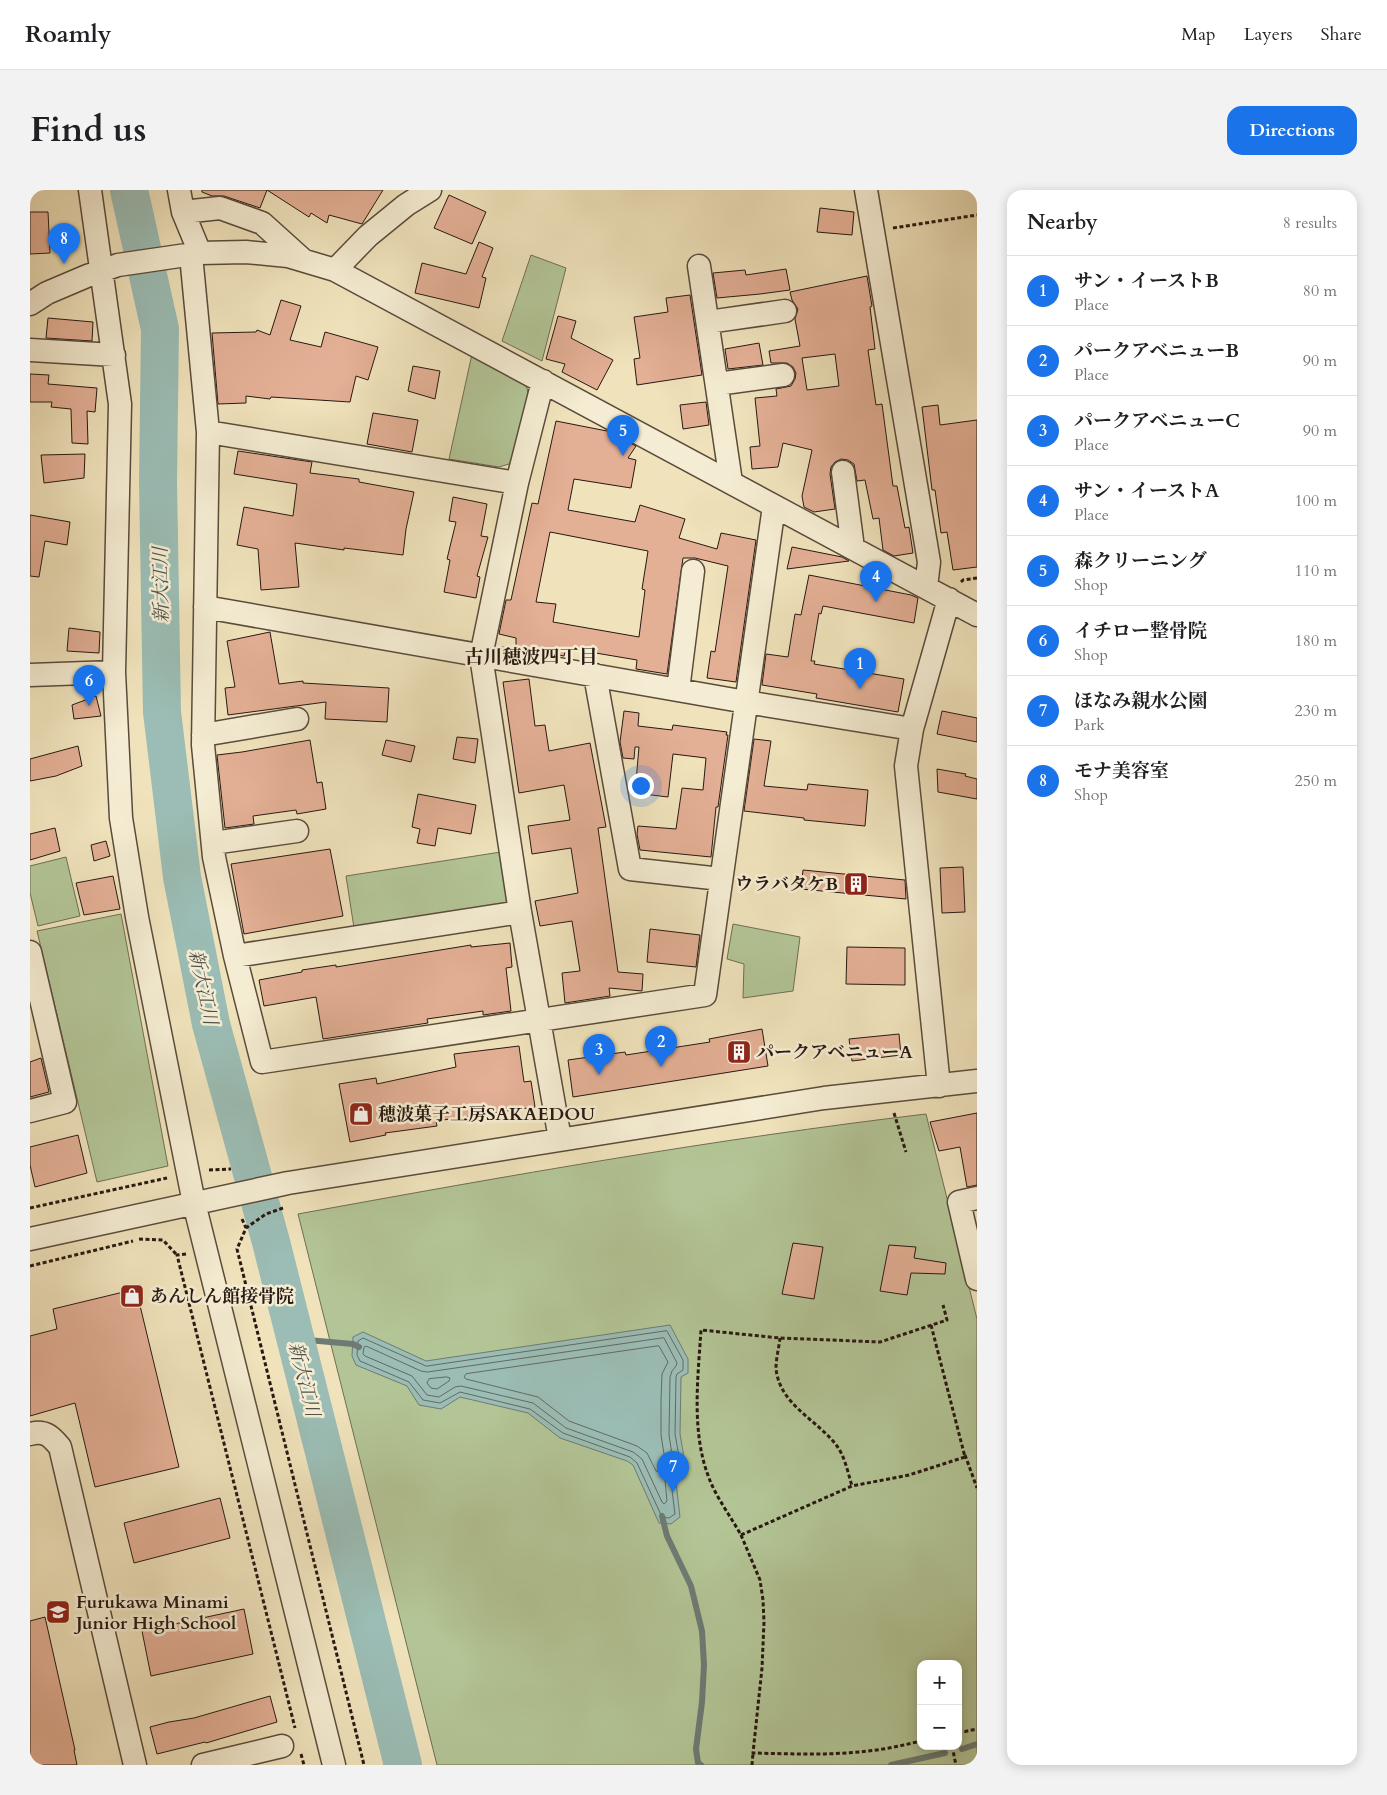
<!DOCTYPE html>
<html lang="en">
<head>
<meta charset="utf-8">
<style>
	:root { --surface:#fff; --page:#f2f2f2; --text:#202124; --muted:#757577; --line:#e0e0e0; --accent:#1a73e8 }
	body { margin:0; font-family:Cardo,"Noto Serif JP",serif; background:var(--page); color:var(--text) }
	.controls { position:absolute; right:15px; bottom:15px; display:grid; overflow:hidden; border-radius:10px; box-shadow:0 2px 12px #0003 }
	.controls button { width:45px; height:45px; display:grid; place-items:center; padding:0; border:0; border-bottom:1px solid var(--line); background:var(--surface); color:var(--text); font:25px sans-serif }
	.you { position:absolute; left:610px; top:595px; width:18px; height:18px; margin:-12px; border:4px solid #fff; border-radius:50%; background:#1a73e8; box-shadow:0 0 0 8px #1a73e833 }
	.badge { display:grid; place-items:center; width:32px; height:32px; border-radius:50%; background:var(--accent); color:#fff; font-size:16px; font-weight:700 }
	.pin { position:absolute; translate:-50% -41px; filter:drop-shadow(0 1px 2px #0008) }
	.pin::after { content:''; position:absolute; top:26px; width:18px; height:15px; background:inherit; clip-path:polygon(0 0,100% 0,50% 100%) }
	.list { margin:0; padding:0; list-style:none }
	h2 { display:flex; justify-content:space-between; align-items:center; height:65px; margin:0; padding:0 20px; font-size:21px }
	h2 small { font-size:16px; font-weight:400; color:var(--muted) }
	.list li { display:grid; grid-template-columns:32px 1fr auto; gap:15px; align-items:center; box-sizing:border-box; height:70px; padding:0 20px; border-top:1px solid var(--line) }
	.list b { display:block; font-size:19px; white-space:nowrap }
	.list p { margin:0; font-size:16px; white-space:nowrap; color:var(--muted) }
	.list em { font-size:16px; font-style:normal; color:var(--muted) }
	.map { position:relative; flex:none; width:947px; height:1575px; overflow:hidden; border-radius:15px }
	header { display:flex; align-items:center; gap:30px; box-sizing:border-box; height:70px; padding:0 25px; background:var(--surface); border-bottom:1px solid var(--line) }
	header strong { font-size:24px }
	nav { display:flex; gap:28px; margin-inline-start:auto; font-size:18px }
	.intro { display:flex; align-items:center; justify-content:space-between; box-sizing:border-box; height:120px; padding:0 30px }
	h1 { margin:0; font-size:35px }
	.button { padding:12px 22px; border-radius:15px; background:var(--accent); color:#fff; font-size:18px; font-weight:700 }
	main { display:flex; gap:30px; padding:0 30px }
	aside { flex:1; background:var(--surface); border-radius:15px; box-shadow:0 2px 12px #0003 }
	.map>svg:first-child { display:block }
</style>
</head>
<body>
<header>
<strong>Roamly</strong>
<nav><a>Map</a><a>Layers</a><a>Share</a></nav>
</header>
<div class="intro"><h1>Find us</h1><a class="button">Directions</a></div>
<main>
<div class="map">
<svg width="947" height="1575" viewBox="0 0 947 1575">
	<rect width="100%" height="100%" fill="#f0e3bc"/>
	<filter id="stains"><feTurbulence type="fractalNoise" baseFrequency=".004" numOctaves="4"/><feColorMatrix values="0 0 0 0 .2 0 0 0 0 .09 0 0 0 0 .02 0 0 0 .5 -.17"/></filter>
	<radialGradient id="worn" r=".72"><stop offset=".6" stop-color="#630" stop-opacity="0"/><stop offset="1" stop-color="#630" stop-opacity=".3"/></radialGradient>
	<!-- green -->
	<path fill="#b3c596" stroke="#6e6e54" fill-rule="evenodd" d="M501,65L536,78L512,171L472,151Z
		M442,164L493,190L497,198L499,207L484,268L479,274L469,277L419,269Z
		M471,662L479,714L324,738L316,686Z
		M36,667L50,726L8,736L0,703V676Z
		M91,724L138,976L67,992L7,741Z
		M703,734L770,747L763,801L713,808L714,774L697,769Z
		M896,924L947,1129V1575H407L268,1024C476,986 685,949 896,924ZM891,1474H928V1556H891Z"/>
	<!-- water -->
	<path fill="#9bbdb5" stroke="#6d7b74" d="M640,1135L658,1169V1183L651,1187L650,1244L655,1273L646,1292L650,1327L641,1334L629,1333L603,1275L597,1271L530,1248L498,1223L430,1207L411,1219L389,1215L377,1196L326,1175L322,1166L323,1147L333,1142L396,1171Z"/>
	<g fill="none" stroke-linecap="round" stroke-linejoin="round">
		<!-- shore -->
		<path stroke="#626a64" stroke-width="1" d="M637,1141L653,1170V1180L647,1184L646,1187L645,1244L650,1272L641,1292L645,1324L639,1328L632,1327L607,1273L600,1267L533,1243L500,1219L430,1202L410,1213L393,1210L379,1192L330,1171L327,1165L328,1151L333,1148L396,1176Z
			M634,1148L647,1173L646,1176L642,1181L640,1187L639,1245L643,1271L635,1290L637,1311L634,1314L632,1312L612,1269L603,1262L536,1238L503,1213L431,1196L425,1197L409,1207L397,1205L382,1186L335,1166L333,1164L334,1157L336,1156L391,1181L397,1182Z
			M629,1156L638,1172L632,1184L631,1210V1245L635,1270L629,1282L626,1281L617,1263L607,1256L539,1231L508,1207L436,1189L434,1187L436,1184Z
			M417,1187L420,1188L419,1191L407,1199L401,1198L397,1193L399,1189Z"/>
		<!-- stream -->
		<path stroke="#6d7b74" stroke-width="6" d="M266,1149L323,1154L329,1157
			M632,1326L637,1346L661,1396L672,1441L674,1475L672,1512L666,1559L668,1573L671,1575
			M932,1559L947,1554
			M861,1575L915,1563"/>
		<!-- river -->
		<path stroke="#9bbdb5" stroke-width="38" d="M99,0L130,139L128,292L132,522L152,687L181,834L241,1052L373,1575"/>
	</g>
	<!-- building -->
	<path fill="#e3af95" stroke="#281812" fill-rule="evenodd" d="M172,0H353L332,34L299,25L297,33L281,23L279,27L237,0L230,18L194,6H182L172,2Z
		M419,5L456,22L442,54L404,38Z
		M790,18L824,22L822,45L787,42Z
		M0,22H18L20,63L0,64Z
		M449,52L463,58L452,87L456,88L449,118L385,103L392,73L436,84Z
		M756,79L760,100L730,104L687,108L683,83L715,80L716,85Z
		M837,86L842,116L840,117L845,159L838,160L846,215L852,214L863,296H867L875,338L879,337L883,363L864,366L853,360L849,328L843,329L835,290L827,291L824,274L818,270L811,269L805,272L801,277L800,284L805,319L784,322L774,317L772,306L782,260L753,253L748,277L722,279L720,257L730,256L725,208L747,206L746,199L761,196L765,189L766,183L763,177L757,173H741L739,161L770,156L765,129L768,119L762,110L760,102ZM805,164L809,196L777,200L772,168Z
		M660,105L672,185L607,195L604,169L610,168L604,127L638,122L636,108Z
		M251,110L271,116L260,150L291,157L295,142L348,157L338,190L326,186L320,212L241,207L240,209L216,206V213L188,214L182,143L226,142L227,140L240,145Z
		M528,126L546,131L541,148L583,170L567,200L532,182L535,174L516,169Z
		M18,128L63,132L62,151L16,148Z
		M729,153L733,175L698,179L695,159Z
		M383,176L410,181L405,209L378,201Z
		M0,184L19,185L18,194L67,198L65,222L57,221L58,254L42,253L41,219L21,217L22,212H0Z
		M676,212L679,235L653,239L650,215Z
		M908,215L910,235L947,230V377L923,380L917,342L911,343L905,300H902L892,217Z
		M343,223L388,230L382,262L337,254Z
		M526,231L577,241L606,256L598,268L606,270L601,298L544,289L538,320L605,332L610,315L655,329L649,348L687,359L691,343L726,350L706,492L677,488L681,461L685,462L698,376L665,368H653L637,484L606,479L607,470L536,458L534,466L486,458V448L469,444L476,410H481L502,313L508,314ZM520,342L618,361L612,399L615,400L609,447L523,432L526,414L506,412Z
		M208,261L282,272L280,283L329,289V292L384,302L376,339L373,365L314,358V360L265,353L269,397L231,400L228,359L207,355L214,317L263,326L267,294L204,284Z
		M55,264L54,288L14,293L11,265Z
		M423,307L457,314L451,346L458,347L447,386L450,387L446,408L414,402L420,370L417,369L426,332L419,331Z
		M0,325L40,332L37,355L15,351L9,387L0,386Z
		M762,357L812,367L819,371L757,379Z
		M779,385L881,405L888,408L884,433L793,416L791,424L789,423L781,471H785L784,474L874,489L868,522L786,508L787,504L732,495L736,464L758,467L765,424L771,425Z
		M39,438L70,442L69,463L37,461Z
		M240,442L249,494L273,491V493L359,498L357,532L295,529L296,512L198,525L195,498L205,497L197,451Z
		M499,489L505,536L515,535L519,561L560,553L576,637L568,638L588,782L613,784L612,801L579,798L580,806L535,813L532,783L550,781L542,731L510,736L505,711L548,703L541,658L502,664L498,636L540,630L534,595L489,603L473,492Z
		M66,506L71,526L44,529L42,515Z
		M594,521L609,523L608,536L642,540L643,535L697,542L696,545H698L688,617H686L681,667L610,660L607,644L608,636L646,639L652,598L673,600L676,568L643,564L638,607L605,603L609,557H605L604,569L593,568L590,552Z
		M912,521L947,528V552L907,544Z
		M427,547L448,549L445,573L423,569Z
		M724,549L741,551L734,596L777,600L778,594L838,600L835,636L774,630V628L714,621Z
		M280,550L287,593L292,592L296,619L267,624L266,620L223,626L224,634L195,638L187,565L212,562Z
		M356,550L385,556L381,572L352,565Z
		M48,556L52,576L26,586L0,591V569Z
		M907,579L936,584L935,586L947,589V609L908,602Z
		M388,604L446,615L441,644L408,638L405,656L387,653L390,639L382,637Z
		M25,638L30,661L0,670V644Z
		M76,651L80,666L64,671L61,655Z
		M300,659L313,726L214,744L201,674Z
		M933,677L935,722L912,723L910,678Z
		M773,680L875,690L876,709L771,699Z
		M83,686L90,719L54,725L46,693Z
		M620,739L670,745L666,777L617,772Z
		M480,753L482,777L476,778L481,821L453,825V821L397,829L398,833L293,849L286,807L234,816L229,790L272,782V780L306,775V777L441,755V757Z
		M817,757L875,758V795L816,794Z
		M732,839L738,876L543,907L538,870L595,862L596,865L680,852L679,849Z
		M869,844L871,865L822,871L819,849Z
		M489,856L494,892L501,891L505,917L406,931L407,936L355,943L356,945L320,952L309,894L346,888L347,894L426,877L424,864Z
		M11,868L19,902L0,907V872Z
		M947,923V995L937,997L930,957L909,961L900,932Z
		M48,945L57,983L5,997L0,975V957Z
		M763,1053L793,1057L784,1109L752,1104Z
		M859,1055L886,1057L884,1068L916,1073L915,1084L881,1083L877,1105L850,1101Z
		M106,1099L149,1277L65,1297L45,1213L0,1226V1146L27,1139L23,1119Z
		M190,1308L200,1348L104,1373L94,1333Z
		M214,1419L223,1464L121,1486L112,1441Z
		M15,1427L45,1560H44L47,1575H0V1431Z
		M240,1506L247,1532L176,1553L175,1552L127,1564L120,1537L139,1532L164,1528Z"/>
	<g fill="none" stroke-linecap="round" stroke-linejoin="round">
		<defs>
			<path id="minor" d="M60,0L90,214L84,482L91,628L107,727L164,1013L304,1575
				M149,0L153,22L170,63
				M836,0L899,372L896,397
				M153,22L190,18L232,33L273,70
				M161,65L178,242
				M669,76L701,292
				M305,80L338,46L376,15L400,0
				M0,114L17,103L57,86L88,75L170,63L216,62L258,66L305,80L947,425
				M678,132L755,121
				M0,160L84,165
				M513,191L487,293L451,466L490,722L530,949
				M687,194L753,185
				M813,282L823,358
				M487,293L178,242L173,555L184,667L205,766L232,872L675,805L744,316
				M175,417L716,512L882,539
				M0,485L84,482
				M565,485L600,679L691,689
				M648,500L663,381
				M173,545L267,529
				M183,653L267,641
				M0,762L35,912L0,921
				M205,766L490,722
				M909,896L876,576L882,539L919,409
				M947,1008L929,1012L947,1089
				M0,1049L258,993L794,908L947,891
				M0,1244C15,1240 21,1246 30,1257L105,1575
				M173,1575L252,1556"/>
		</defs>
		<!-- minor casing -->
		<use href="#minor" stroke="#5a4b3c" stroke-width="25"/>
		<!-- path -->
		<path stroke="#281812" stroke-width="3" stroke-dasharray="4 2.5" stroke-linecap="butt" d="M863,38L947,25
			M931,392L933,390L947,388
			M864,923L876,962
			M179,980L201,979
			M0,1018L137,988
			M253,1018L236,1024L216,1038L207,1059L334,1575
			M212,1029L216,1038
			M109,1049L133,1050L147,1065
			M156,1064L147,1065L265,1538
			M0,1076L103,1051
			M901,1135L935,1267L879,1285L822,1296L711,1345C701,1327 686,1307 679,1288C661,1242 668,1188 671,1140L750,1148L850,1152L917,1130L913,1115
			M750,1148C749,1157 746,1169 746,1178C749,1215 788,1230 807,1256C815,1267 818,1283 822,1296
			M935,1265L947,1298
			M711,1345L730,1390L733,1410L734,1432L732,1478L723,1563C766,1564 810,1566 853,1559C866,1557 878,1554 891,1551
			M928,1543L947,1539
			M922,1556L926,1575
			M271,1564L274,1575
			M722,1575L723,1563"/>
		<!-- minor -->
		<use href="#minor" stroke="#f5edd3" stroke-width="22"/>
	</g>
	<!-- icons -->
	<defs>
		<symbol id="building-square" viewBox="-11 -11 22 22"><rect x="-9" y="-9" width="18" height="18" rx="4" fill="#8f2418" stroke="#f5edd3"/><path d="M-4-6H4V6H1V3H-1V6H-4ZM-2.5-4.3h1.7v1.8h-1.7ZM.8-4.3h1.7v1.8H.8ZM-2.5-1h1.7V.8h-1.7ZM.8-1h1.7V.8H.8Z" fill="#fff"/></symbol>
		<symbol id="shop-square" viewBox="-11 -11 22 22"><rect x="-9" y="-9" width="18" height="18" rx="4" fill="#8f2418" stroke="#f5edd3"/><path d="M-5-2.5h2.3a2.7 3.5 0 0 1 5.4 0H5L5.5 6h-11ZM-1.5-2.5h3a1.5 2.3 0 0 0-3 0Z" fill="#fff"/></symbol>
		<symbol id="school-square" viewBox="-11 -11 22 22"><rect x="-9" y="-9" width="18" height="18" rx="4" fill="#8f2418" stroke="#f5edd3"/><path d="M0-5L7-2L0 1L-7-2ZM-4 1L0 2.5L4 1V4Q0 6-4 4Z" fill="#fff"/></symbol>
	</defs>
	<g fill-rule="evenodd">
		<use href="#building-square" x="812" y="680" width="28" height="28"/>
		<use href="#building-square" x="695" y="848" width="28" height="28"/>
		<use href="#shop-square" x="317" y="910" width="28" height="28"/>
		<use href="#shop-square" x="88" y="1092" width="28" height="28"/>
		<use href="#school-square" x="14" y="1408" width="28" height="28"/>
	</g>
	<g text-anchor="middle" stroke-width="5" stroke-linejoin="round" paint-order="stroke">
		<!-- poi labels -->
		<g font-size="18" font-weight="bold" fill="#281812" stroke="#f5edd3" text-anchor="start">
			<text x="808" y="700" text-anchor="end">ウラバタケB</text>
			<text x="726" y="868">パークアベニューA</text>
			<text x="348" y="930">穂波菓子工房SAKAEDOU</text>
			<text x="120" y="1112">あんしん館接骨院</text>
			<text x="46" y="1418">Furukawa Minami<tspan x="46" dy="21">Junior High School</tspan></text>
		</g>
		<!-- water labels -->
		<g font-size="19" font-style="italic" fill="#50524b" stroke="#f5edd3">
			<text transform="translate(130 395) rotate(-91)" y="7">新大江川</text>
			<text transform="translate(174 797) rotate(78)" y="7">新大江川</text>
			<text transform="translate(275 1189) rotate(76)" y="7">新大江川</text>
		</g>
		<!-- neighbourhood labels -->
		<g font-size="19" font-weight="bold" fill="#281812" stroke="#f5edd3">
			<text x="501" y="473">古川穂波四丁目</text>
		</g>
	</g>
	<rect width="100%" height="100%" filter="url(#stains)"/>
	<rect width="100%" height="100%" fill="url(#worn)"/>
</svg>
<div class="controls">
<button>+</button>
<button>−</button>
</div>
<div class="you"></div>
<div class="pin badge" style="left:830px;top:499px">1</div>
<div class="pin badge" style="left:631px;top:877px">2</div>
<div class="pin badge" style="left:569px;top:885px">3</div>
<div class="pin badge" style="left:846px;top:412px">4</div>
<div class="pin badge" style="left:593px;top:266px">5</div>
<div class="pin badge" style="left:59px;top:516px">6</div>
<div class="pin badge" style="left:643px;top:1302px">7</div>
<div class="pin badge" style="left:34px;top:74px">8</div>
</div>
<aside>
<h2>Nearby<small>8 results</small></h2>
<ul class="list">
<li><span class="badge">1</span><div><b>サン・イーストB</b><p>Place</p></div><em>80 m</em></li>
<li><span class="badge">2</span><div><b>パークアベニューB</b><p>Place</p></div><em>90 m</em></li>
<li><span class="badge">3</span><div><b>パークアベニューC</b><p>Place</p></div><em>90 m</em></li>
<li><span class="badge">4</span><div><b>サン・イーストA</b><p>Place</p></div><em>100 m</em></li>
<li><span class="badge">5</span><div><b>森クリーニング</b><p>Shop</p></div><em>110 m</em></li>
<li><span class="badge">6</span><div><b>イチロー整骨院</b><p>Shop</p></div><em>180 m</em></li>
<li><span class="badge">7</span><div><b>ほなみ親水公園</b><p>Park</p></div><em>230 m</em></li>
<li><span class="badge">8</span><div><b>モナ美容室</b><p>Shop</p></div><em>250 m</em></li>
</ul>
</aside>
</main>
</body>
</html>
